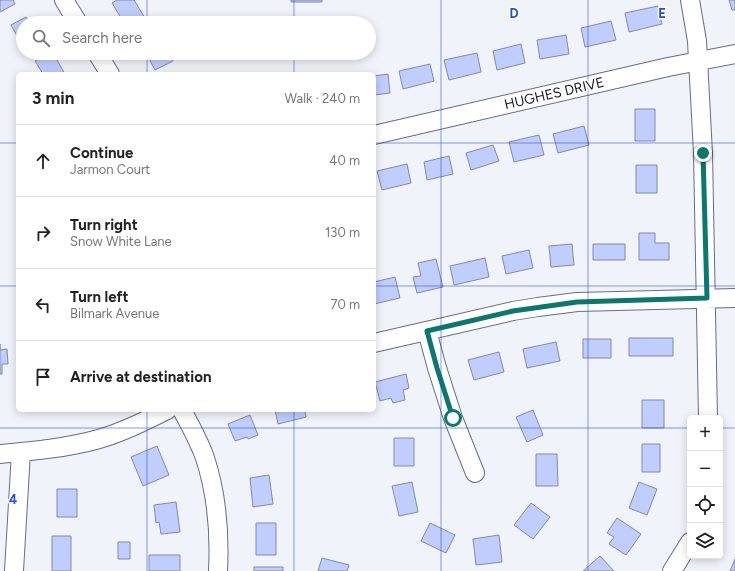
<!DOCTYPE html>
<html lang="en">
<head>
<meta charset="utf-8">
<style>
	:root { --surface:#fff; --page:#f2f2f2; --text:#222; --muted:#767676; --line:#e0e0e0 }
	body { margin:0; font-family:Figtree,sans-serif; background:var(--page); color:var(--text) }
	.controls { position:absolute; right:12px; bottom:12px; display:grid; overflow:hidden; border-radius:6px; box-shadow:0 2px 10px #0003 }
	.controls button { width:36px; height:36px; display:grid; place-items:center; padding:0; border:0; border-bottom:1px solid var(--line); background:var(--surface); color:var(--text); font:20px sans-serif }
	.stop { position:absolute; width:12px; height:12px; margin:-9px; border:3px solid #0f766e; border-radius:50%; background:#fff }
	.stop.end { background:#0f766e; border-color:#fff; box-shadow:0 1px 4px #0008 }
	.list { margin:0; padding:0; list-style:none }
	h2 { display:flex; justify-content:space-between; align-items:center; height:52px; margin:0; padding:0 16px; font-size:17px }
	h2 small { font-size:13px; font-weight:400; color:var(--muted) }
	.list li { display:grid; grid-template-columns:26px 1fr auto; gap:12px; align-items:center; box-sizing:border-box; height:72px; padding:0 16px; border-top:1px solid var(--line) }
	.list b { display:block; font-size:15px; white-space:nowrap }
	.list p { margin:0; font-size:13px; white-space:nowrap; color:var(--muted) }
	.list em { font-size:13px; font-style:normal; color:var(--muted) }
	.icon { flex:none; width:22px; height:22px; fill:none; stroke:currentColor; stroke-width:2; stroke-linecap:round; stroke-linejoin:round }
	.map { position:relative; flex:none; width:735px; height:571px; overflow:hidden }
	.search { position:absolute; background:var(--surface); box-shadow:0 2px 10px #0003; left:16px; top:16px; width:360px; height:44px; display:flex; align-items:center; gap:10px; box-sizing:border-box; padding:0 14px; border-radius:22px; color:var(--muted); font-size:15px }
	.panel { position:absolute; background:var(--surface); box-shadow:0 2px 10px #0003; left:16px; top:72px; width:360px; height:340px; border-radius:6px }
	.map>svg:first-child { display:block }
</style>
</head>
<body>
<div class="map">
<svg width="735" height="571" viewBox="0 0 735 571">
	<rect width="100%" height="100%" fill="#f1f3fa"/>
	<!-- building -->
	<path fill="#c0cdfd" stroke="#828aa9" d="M0,0H13L15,4L0,12Z
		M117,0H134L145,18L137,23H124L112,3Z
		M291,0H322V2H291Z
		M729,0H735V10H732Z
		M658,6L662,24L629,32L625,13Z
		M26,17L30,23H23V47L11,25Z
		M611,21L616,40L585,47L581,28Z
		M566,35L569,54L540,59L537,40Z
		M521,44L525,63L497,70L493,51Z
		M49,53H53L65,74H43L35,61Z
		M146,53H169L173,61L155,70Z
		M477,53L481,72L449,80L444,60Z
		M430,64L434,81L403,89L399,71Z
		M388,74L390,93L374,95V76Z
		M635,109H655V141H635Z
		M584,126L589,145L558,153L553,134Z
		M539,135L544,155L514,162L509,142Z
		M493,145L499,161L471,170L466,153Z
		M449,156L453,174L427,180L424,162Z
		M407,164L411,183L382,190L377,171Z
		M636,165H657V193H636Z
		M639,233H655V243H669V260H639Z
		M572,244L574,265L551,267L549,246Z
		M593,244H625V260H593Z
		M529,250L533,268L506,274L502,256Z
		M485,258L489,277L454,285L450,266Z
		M436,259L443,287L417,293L413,277L421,276L418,263Z
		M395,277L400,298L374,304V282Z
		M629,338H673V356H629Z
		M583,339H611V358H583Z
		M556,342L560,361L527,368L523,349Z
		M0,344V350L7,349L8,364H2V374H0Z
		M499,352L504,372L474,380L468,360Z
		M406,374L409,388L403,390L405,400L393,403L391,398L380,401L375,382Z
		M642,400H664V428H642Z
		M275,410H305L306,417L278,424Z
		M533,410L543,435L527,442L516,417Z
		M250,415L258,435L248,439L247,437L235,441L228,424Z
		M394,438H414V466H394Z
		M642,444H660V472H642Z
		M157,446L169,475L143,486L131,457Z
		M536,454H557L558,486H536Z
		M269,475L273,504L253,507L250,478Z
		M412,482L418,512L399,516L392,486Z
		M639,482L657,489L647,515L629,508Z
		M57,489H77V517H57Z
		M176,502L180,532L161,534L159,522L156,523L154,505Z
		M531,503L550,517L533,539L514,525Z
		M617,518L641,534L626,555L609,544L614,537L607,533Z
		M256,523H276V555H256Z
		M430,523L455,535L446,553L421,541Z
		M499,535L502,562L476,565L473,539Z
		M52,536H71V571H52Z
		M118,542H130V559H118Z
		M149,555H180V571H149Z
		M600,556L614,571H583Z
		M322,558L349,565L347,571H318Z
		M735,559V571H730Z
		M254,567H283V571H254Z"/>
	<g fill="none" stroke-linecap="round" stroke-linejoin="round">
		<defs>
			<path id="minor" d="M64,0L78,23
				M690,0L697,41L703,153L708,418
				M97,53L110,74
				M374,135L668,67L735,54
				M427,331L437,368L453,418L475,473
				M374,343L513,311L538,307L577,302L735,298
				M182,410C190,425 198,439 204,455C217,493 220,531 218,571
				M0,454C33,451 67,448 99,439C123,432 145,421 167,410
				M14,571L21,452
				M672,571L690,542"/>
		</defs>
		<!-- minor casing -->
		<use href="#minor" stroke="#656c8a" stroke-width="20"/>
		<!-- minor -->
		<use href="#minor" stroke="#fff" stroke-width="18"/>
	</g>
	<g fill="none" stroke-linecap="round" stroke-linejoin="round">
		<!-- route -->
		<path stroke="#0f766e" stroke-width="5" d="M453,418L437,368L427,331L513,311L577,302L707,298L703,153"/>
	</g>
	<!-- grid -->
	<path fill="none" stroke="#1d4ed8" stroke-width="1" stroke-opacity="0.55" d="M147,0V23M294,0V23M441,0V571M588,0V571M147,53V74M294,53V74M0,143H18M374,143H735M0,286H18M374,286H735M147,410V571M294,410V571M0,428H690M720,428H735"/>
	<g text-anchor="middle" stroke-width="3" stroke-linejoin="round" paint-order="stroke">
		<!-- street labels -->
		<g font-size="14" fill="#151823" stroke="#fff">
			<text transform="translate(554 93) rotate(-13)" y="5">HUGHES DRIVE</text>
		</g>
	</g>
	<g font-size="13" text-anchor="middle" font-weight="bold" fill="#1d4ed8" stroke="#fff" stroke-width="3" stroke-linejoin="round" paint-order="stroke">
		<text x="514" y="18">D</text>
		<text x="662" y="18">E</text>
		<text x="13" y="504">4</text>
	</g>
</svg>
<div class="controls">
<button>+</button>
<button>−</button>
<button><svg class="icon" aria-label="locate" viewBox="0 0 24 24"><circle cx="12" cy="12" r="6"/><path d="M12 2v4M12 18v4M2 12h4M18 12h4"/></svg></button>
<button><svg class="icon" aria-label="layers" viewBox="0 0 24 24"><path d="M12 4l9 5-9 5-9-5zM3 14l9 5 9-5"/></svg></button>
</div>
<div class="stop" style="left:453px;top:418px"></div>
<div class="stop end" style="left:703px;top:153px"></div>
<div class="search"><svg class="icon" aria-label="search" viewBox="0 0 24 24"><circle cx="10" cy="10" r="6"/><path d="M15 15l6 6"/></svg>Search here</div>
<section class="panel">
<h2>3 min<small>Walk · 240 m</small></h2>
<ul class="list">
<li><svg class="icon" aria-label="ahead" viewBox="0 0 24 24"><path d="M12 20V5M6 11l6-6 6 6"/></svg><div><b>Continue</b><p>Jarmon Court</p></div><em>40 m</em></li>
<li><svg class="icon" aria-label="right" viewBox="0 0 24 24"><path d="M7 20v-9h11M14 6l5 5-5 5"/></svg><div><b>Turn right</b><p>Snow White Lane</p></div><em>130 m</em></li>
<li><svg class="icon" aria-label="left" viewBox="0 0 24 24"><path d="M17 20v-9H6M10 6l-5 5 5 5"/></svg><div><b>Turn left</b><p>Bilmark Avenue</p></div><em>70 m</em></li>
<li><svg class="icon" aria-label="arrive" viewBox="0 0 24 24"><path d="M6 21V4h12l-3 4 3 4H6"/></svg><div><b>Arrive at destination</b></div></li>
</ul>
</section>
</div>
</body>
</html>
